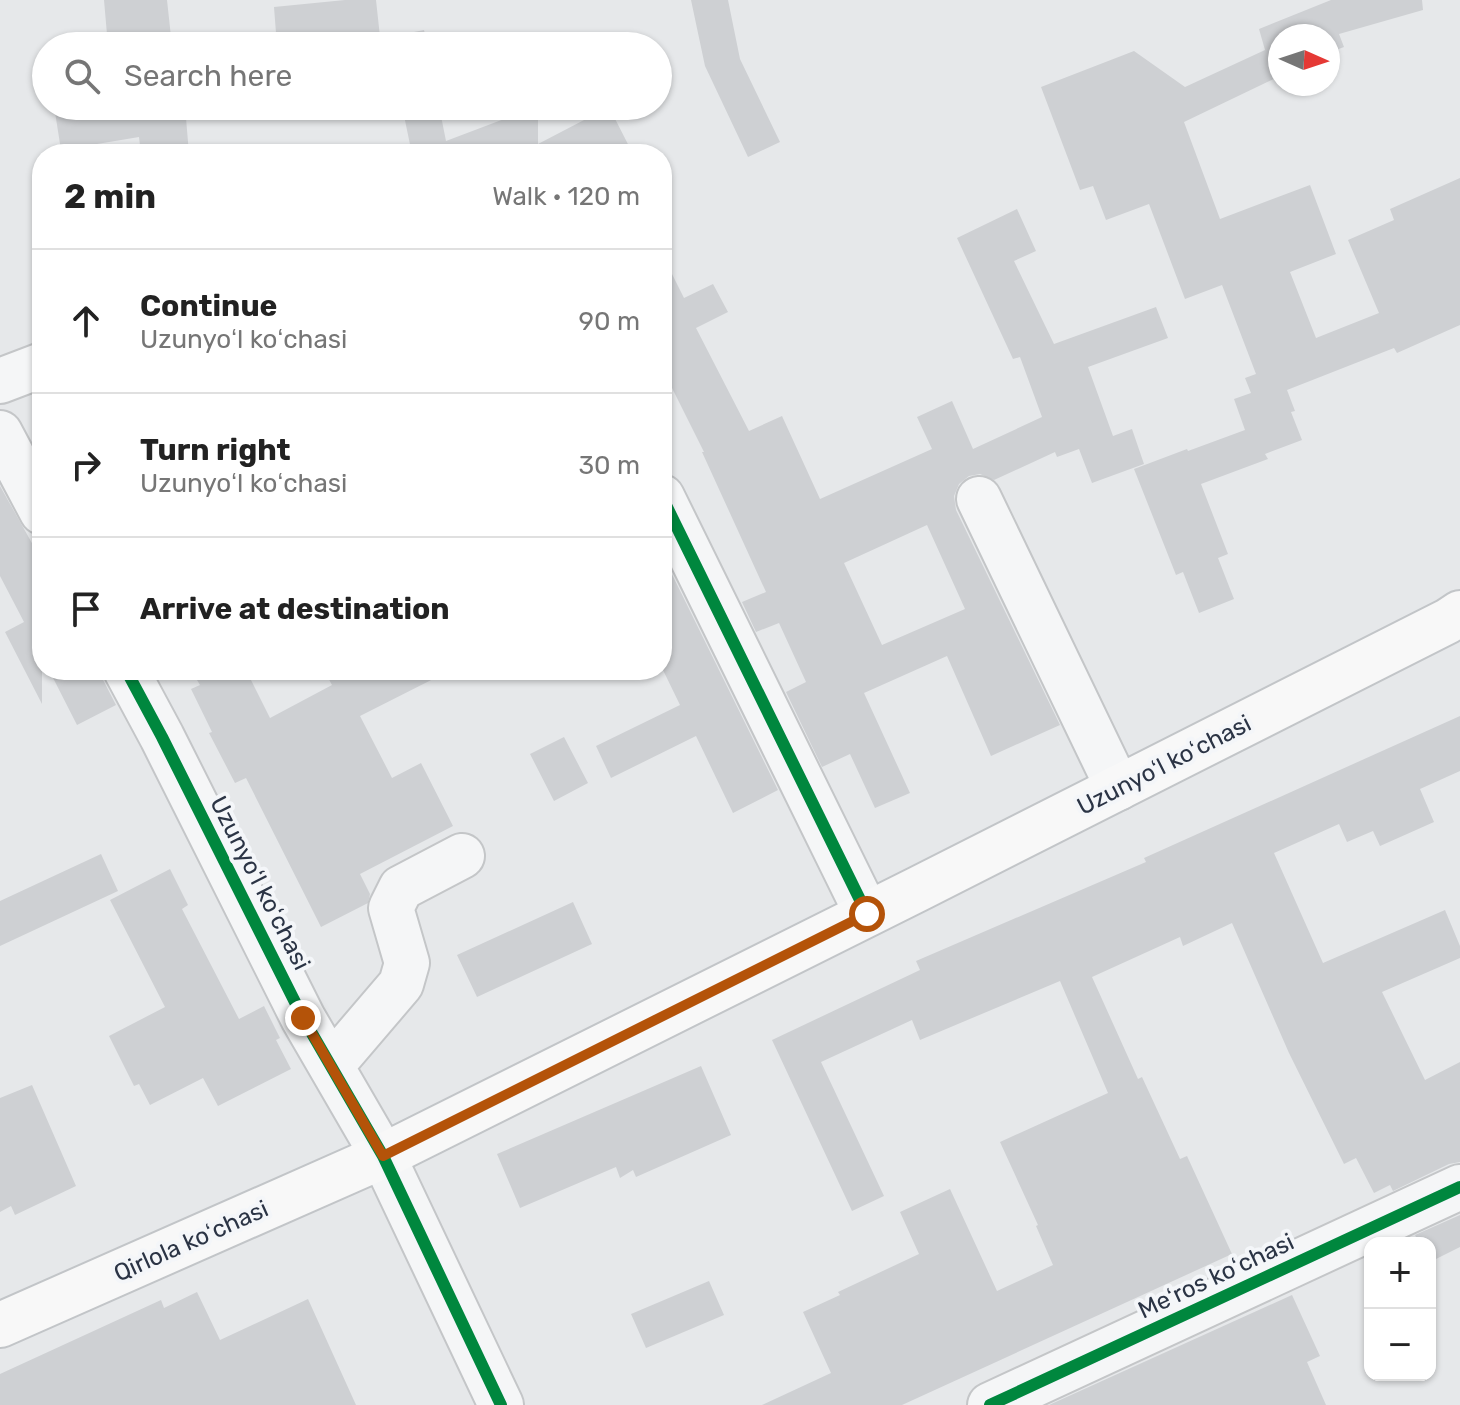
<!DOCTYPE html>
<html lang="en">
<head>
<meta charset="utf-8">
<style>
	:root { --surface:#fff; --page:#f2f2f2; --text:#222; --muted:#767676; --line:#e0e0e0 }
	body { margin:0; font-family:Rubik,sans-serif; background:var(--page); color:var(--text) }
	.controls { position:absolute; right:24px; bottom:24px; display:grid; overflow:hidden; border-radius:16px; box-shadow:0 2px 6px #0004 }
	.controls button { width:72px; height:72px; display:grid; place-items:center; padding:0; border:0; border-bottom:2px solid var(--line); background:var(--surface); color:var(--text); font:40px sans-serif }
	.compass { position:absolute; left:1268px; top:24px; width:72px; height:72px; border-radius:50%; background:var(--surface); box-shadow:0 2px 6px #0004; rotate:93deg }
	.stop { position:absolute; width:24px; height:24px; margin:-18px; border:6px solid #b45309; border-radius:50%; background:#fff }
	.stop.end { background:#b45309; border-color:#fff; box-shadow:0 2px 8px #0008 }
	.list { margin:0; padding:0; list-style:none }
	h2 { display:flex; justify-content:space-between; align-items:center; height:104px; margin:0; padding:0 32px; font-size:34px }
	h2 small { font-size:26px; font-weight:400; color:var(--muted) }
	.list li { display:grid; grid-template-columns:52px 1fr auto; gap:24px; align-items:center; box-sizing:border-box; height:144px; padding:0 32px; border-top:2px solid var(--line) }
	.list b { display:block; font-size:30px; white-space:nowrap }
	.list p { margin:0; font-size:26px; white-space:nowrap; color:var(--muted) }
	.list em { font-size:26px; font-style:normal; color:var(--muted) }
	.icon { flex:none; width:44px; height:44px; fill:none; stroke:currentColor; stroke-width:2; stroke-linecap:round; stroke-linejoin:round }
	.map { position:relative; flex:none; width:1460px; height:1405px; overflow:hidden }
	.search { position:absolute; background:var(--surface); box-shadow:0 2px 6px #0004; left:32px; top:32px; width:640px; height:88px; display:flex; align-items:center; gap:20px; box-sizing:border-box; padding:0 28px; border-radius:44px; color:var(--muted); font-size:30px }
	.panel { position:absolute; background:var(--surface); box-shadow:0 2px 6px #0004; left:32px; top:144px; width:640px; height:536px; border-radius:32px }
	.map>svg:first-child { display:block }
</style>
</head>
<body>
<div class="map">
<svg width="1460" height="1405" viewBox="0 0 1460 1405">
	<rect width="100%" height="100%" fill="#e6e8ea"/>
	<!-- building -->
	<path fill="#ced0d3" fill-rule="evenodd" d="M104,0H167L172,46H108Z
		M345,0H376L381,46H277L274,7Z
		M691,0H728L740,59L780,142L748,157L705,66Z
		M1331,0H1422L1423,10L1339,34L1344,47L1328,53V36H1280V76L1184,122L1220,219L1310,185L1336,254L1290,272L1316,338L1379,313L1348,240L1394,220L1390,209L1460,178V325L1397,353L1394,348L1287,390L1295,411L1291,412L1302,440L1265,454L1268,459L1201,484L1228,554L1218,558L1234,599L1199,613L1183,572L1176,575L1134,469L1187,449L1188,451L1245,430L1234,399L1251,393L1245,378L1256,374L1222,285L1185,299L1149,204L1106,220L1093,186L1080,190L1041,87L1134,51L1185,87L1265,50L1259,29Z
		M424,30L428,46H391L389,37Z
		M54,106H185L189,154H141L139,137L61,150Z
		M402,106H439L446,141L538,106V144L609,107L633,154H412Z
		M1017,209L1036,251L1014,261L1054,344L1156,307L1168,338L1088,367L1113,436L1132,429L1144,464L1092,483L1079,449L1057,457L1055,452L994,480L980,474L969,476L959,484L954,496L956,510L1060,725L991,756L947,656L864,693L910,793L875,808L850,754L822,767L786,692L806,682L779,623L756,632L742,602L766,592L702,452H704L662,368V254L684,298L713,284L728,312L696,328L749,431L782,416L820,499L932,449L917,417L952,401L973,449L1042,417L1020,357L1013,359L957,238ZM927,525L965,609L882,645L844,563Z
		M0,486L42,561V704L5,632L24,622L0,576Z
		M662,554L778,790L733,813L696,736L611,778L596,746L680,705L662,668Z
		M49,670H98L116,705L77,725Z
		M191,670H246L270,718L332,685L324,670H451L360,716L392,778L421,763L453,826L360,874L370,894L368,903L321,927L246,778L235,783L209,733L212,732L191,689L200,685Z
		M1460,716V771L1420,789L1434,822L1380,846L1373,831L1347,842L1339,824L1274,853L1323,963L1445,910L1460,946V958L1382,992L1425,1080L1460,1062V1162L1449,1164L1393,1191L1390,1185L1374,1193L1356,1158L1344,1164L1289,1053L1232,923L1183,946L1180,937L1092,977L1138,1079L1142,1077L1180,1159L1187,1156L1232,1254L902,1405H762L831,1373L803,1312L840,1295L838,1292L919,1254L900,1212L950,1189L997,1291L1053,1265L1036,1226L1038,1225L1000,1142L1108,1093L1060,981L920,1040L912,1020L821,1062L884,1196L852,1211L772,1040L920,970L916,961L1146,862L1144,858Z
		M564,737L588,783L554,801L530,754Z
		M101,854L118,891L0,946V901Z
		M170,869L188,905L182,909L239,1019L264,1006L280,1038L276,1040L291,1069L218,1106L203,1078L150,1105L139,1084L134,1086L109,1036L165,1007L110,900Z
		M573,902L592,944L477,997L457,955Z
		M701,1066L731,1135L636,1177L633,1170L620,1178L616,1167L520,1208L497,1154Z
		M32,1085L76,1186L15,1215L11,1206L0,1212V1098Z
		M1460,1215V1247L1430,1262V1243H1419L1415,1235Z
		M709,1281L724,1315L646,1348L631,1314Z
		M197,1292L220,1340L308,1299L356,1405H0V1374L161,1300L164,1308Z
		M1292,1295L1320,1356L1307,1362L1326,1405H1049Z"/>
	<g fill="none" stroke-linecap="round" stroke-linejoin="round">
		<defs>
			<path id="minor" d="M0,381L42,365
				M0,433L42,512
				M662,497L867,914
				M979,499L1118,788
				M126,670L162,737L303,1018L383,1156L501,1405
				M331,1066L401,984L407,963L391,908L401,888L462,856
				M990,1405L1460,1187"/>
			<path id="major" d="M0,1325L383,1156L918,889L1448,621L1460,613"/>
		</defs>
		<!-- minor casing -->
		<use href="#minor" stroke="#c4c6c8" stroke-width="48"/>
		<!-- major casing -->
		<use href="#major" stroke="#c2c5c8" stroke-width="48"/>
		<!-- minor -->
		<use href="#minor" stroke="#f5f6f7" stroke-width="44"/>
		<!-- major -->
		<use href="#major" stroke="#f8f8f8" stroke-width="44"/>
		<defs>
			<path id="cycleway" d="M662,497L867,914
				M126,670L162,737L303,1018L383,1156L501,1405
				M990,1405L1460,1187"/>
		</defs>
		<!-- cycleway casing -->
		<use href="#cycleway" stroke="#f4f6f9" stroke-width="17"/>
		<!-- cycleway -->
		<use href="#cycleway" stroke="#00873e" stroke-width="12"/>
	</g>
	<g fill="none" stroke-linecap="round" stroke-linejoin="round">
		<!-- route -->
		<path stroke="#b45309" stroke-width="10" d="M303,1018L383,1156L867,914"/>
	</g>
	<g text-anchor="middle" stroke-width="8" stroke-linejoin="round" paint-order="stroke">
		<!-- street labels -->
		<g font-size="24" fill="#2b3445" stroke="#f4f6f9">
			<text transform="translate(1164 765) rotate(-27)" y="8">Uzunyoʻl koʻchasi</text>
			<text transform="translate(260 883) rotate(63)" y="8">Uzunyoʻl koʻchasi</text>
			<text transform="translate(191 1241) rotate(-24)" y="8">Qirlola koʻchasi</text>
			<text transform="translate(1216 1276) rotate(-25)" y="8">Meʻros koʻchasi</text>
		</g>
	</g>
</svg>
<div class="controls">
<button>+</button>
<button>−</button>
</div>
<svg class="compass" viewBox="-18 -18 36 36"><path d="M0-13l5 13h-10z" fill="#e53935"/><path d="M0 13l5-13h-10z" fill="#767676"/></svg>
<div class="stop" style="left:867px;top:914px"></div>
<div class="stop end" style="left:303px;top:1018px"></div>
<div class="search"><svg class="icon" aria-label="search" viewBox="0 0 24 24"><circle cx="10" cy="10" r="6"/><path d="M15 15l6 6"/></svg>Search here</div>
<section class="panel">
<h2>2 min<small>Walk · 120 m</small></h2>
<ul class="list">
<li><svg class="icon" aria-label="ahead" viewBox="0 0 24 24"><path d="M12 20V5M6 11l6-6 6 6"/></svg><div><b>Continue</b><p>Uzunyoʻl koʻchasi</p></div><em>90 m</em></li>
<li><svg class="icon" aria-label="right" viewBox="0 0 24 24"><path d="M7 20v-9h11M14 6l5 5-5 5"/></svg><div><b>Turn right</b><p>Uzunyoʻl koʻchasi</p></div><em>30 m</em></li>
<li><svg class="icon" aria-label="arrive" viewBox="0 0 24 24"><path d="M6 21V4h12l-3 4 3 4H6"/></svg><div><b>Arrive at destination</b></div></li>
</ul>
</section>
</div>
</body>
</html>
